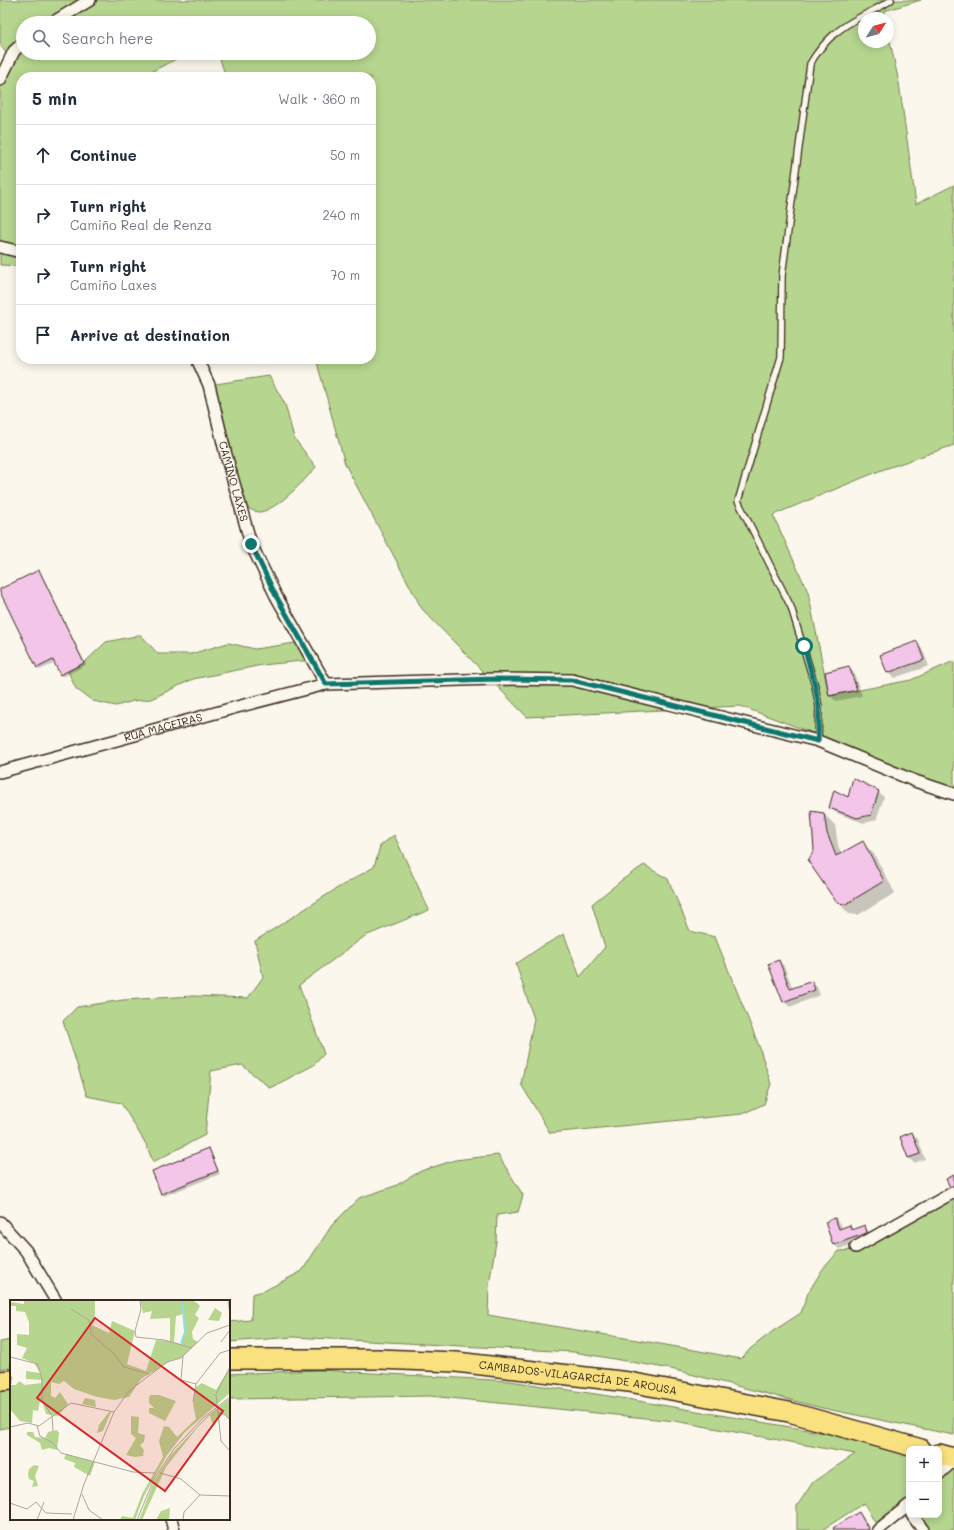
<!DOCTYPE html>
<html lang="en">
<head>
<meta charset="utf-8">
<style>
	:root { --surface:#fff; --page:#f6f6f7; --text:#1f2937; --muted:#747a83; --line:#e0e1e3 }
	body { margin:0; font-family:Mali,sans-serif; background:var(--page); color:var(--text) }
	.controls { position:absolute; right:12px; bottom:12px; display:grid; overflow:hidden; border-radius:8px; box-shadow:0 2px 10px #0003 }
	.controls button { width:36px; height:36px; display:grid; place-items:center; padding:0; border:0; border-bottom:1px solid var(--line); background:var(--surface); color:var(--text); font:20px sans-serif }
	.compass { position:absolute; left:858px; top:12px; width:36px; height:36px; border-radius:50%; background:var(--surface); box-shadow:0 2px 10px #0003; rotate:54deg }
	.stop { position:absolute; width:12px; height:12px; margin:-9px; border:3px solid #0f766e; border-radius:50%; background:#fff }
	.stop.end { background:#0f766e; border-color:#fff; box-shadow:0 1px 4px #0008 }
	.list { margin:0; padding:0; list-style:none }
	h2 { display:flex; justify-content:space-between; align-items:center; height:52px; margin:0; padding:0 16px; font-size:17px }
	h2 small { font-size:13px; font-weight:400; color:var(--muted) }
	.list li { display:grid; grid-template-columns:26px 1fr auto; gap:12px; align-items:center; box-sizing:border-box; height:60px; padding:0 16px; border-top:1px solid var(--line) }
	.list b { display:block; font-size:15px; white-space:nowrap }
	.list p { margin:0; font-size:13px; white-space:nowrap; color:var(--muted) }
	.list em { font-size:13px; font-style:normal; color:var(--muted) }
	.icon { flex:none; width:22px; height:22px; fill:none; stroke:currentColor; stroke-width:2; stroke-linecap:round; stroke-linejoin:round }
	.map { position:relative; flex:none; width:954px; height:1530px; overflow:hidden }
	.search { position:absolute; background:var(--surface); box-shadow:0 2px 10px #0003; left:16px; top:16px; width:360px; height:44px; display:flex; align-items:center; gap:10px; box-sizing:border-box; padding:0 14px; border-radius:22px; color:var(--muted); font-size:15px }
	.panel { position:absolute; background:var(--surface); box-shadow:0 2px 10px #0003; left:16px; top:72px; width:360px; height:292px; border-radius:16px }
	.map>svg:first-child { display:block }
</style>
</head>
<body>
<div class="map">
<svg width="954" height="1530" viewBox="0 0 954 1530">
	<rect width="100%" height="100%" fill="#fbf7ec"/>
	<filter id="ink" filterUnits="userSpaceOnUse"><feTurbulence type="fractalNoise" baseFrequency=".025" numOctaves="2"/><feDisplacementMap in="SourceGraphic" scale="8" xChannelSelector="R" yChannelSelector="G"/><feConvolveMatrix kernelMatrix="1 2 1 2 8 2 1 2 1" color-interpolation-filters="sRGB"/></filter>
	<g filter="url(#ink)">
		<!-- green -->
		<path fill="#b6d68f" stroke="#788056" d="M0,0H921L884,11L885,18H864V42H888V32L899,83L916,204L954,185V445L879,471L773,515L808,592L829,696L911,680L954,661V792L839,750L835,741L740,706L527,717L422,609L345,464L316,359H371V77H226L218,53H369V23H208L206,19L204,23H23V53H183L182,56L141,77H21V266L0,265V72L10,59L0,44Z
			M269,376L285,404L294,438L316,467C305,480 277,510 260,512C254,512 245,507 240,504L209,385Z
			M141,635L158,654H191L228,643L255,649L302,642L312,660L262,665L193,679L151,699L133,701L116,706L93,701L76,689L68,671L84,663L106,642Z
			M394,835L429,910L365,936L299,985L324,1054L314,1065L270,1088L242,1065L211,1071L205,1135L153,1162L146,1144L121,1103L87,1096L63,1021L77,1007L123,1000L193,996L248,998L263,977L255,941L336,889L374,867L380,846Z
			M644,865L668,879L690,931L715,937L759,1046L771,1084L764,1104L742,1114L550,1133L521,1084L534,1019L516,964L541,947L564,934L580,977L605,947L592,904L622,880Z
			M498,1155L523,1195L518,1212L497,1215L496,1242L489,1285L488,1315C572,1330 657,1342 741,1359L750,1349L773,1331L801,1313L808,1293L822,1270L839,1251L860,1250L954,1197V1435L822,1408L671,1369L574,1352L293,1337L229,1342V1322L251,1320L252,1294L264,1291L302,1271L332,1225L359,1198L395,1186L421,1171L455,1160Z
			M11,1340V1367L0,1369V1342Z
			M319,1370L510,1381L615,1397L825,1433L909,1455V1510L879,1530L864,1503L822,1530H797V1506L813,1482L855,1454L675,1421L430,1396L229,1399V1374Z
			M11,1390V1427L0,1429V1392Z
			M939,1464L954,1468V1530H923L912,1515H939Z"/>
		<!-- shadow -->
		<path fill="#0003" d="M38,571L41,573L86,665L63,677L55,663L40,670L38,668L0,590Z
			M917,642L922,648L929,666L894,678L888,673L882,655Z
			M849,667L854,673L862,696L836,701L830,696Z
			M878,792L884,797L876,820L864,823L836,813L830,807L848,798Z
			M824,814L835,825L838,845L842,855L863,843L874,854L895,893L858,915L849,914L838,902Z
			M779,961L784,966L793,989L811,982L817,987L820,995L790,1007L784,1002L769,965Z
			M912,1133L918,1139L925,1159L914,1163L909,1158Z
			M209,1149L211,1152L220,1174L164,1196L162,1194L153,1172Z
			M835,1219L841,1225L842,1229L850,1226L854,1230L864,1227L870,1232L872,1238L839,1249L833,1244Z
			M859,1513L864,1519L871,1530H835Z"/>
		<!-- building -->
		<path fill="#f3c5e9" stroke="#3b2a1e" d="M39,570L84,663L60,675L53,660L37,668L0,592V589Z
			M917,641L924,660L887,673L880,655Z
			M849,666L857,690L829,696L825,672Z
			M853,778L879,791L871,815L857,818L829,808L834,790L848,797Z
			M811,811L824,813L827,833L836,856L863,841L884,881L846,904L837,903L808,861L814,850Z
			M779,960L790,989L812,981L815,990L783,1002L768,964Z
			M912,1132L920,1154L908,1158L900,1137Z
			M209,1148L218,1171L161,1194L152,1171Z
			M954,1175V1187L951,1189L946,1179Z
			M835,1218L839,1229L850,1225L851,1230L865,1225L867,1233L833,1245L825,1222Z
			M859,1512L869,1530H834L833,1528Z"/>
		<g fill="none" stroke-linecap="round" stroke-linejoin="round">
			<defs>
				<path id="service" d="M818,741L819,707L815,686L791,607L738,501L781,357L782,276L810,64C824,40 840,27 864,15C873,10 883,6 891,0"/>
				<g id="minor">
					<path d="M52,23L90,0"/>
					<path d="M0,80L14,51L23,43"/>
					<path d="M0,247L21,252"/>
					<path id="s1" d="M197,359L209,385L226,455L251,544L276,596L326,684"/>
					<path id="s2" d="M0,772L237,707L326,684L496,679L572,680L818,741L915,781L954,794"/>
					<path d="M0,1222L26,1251L56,1301"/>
					<path d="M856,1247L954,1192"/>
					<path d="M939,1474L954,1460"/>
					<path d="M912,1515L923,1530"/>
					<path d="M171,1519L174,1530"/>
					<path d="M878,1530L909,1505"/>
				</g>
				<g id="trunk">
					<path id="s3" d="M229,1359H378L456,1362L629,1382L789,1412L921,1449"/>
					<path d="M0,1381L11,1380"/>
					<path d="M939,1454L954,1458"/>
				</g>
			</defs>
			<!-- service casing -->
			<use href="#service" stroke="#3b2a1e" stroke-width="8"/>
			<!-- minor casing -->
			<use href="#minor" stroke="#3b2a1e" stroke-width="14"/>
			<!-- trunk casing -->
			<use href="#trunk" stroke="#3b2a1e" stroke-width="22"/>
			<!-- service -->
			<use href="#service" stroke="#fbf7ec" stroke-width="5.5"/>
			<!-- minor -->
			<use href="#minor" stroke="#fbf7ec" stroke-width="11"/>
			<!-- trunk -->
			<use href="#trunk" stroke="#fae180" stroke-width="19"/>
		</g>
	</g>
	<g fill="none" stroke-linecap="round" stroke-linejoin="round" filter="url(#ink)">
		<!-- route -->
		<path stroke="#0f766e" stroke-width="5" d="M251,544L276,596L326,684L496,679L572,680L818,741L819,707L815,686L804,646"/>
	</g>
	<g text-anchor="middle" stroke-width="4" stroke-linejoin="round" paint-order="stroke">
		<!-- street labels -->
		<g font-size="11" fill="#3b2a1e" stroke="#fbf7ec">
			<text dy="4" stroke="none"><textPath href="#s1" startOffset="128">CAMIÑO LAXES</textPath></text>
			<text dy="4" stroke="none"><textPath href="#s2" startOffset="169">RÚA MACEIRAS</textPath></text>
			<text dy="4" stroke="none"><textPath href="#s3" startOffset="350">CAMBADOS-VILAGARCÍA DE AROUSA</textPath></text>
		</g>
	</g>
	<!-- overview -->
	<g transform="translate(10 1300)">
		<rect width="220" height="220" fill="#fbf7ec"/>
		<path d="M14,0H85V14L82,25L99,33L102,21L125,31L117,64L136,71L146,40L160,41V18L140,19L142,11L133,13L130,0H182L187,3L190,6L185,15L189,18L182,32L183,39L188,42L171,58L162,60L131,79L119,97L104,100L87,97L64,89L54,81L49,84L41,82V96L45,98L50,92L58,104L48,116L36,114L32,101H30L28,111L23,110L22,123L10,121L0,109V76L3,77L1,85H6L9,81L15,85L31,83V80L16,79V71L30,73L24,63L12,58L17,48L7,45V34L19,35V22L15,12L6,11V6H0V2L14,4ZM173,14L175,30L171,44L164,42L166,16ZM205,8L212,13L209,21L198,20ZM220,67V93L175,132L157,155L134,196L125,220H110L112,216L123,218L132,194L153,157L149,141L154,126L159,127L167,137L186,119L183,104L186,87L192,83L206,90ZM141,95H149L166,101L155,121L139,113V108H144L139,103V97ZM75,98L85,100L86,107L72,104ZM220,98V120L214,114H209L205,125L202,123L200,115L187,128L156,167L132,220H129L144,181L161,155L197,116ZM99,112H101L93,131L87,133L89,125ZM121,116L129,117L128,133L135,135L134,142L130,145L134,150L133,156L124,157L116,155L126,138L121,134ZM47,130L49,133L47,150L39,148L32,150L30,143L17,135V132H23L25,137L35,138L38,132ZM56,154L85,162L80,176L64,167L65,163L54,159ZM24,165L29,166L25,176L28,186L22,187L24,181L19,179L18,175L19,169ZM160,208L159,220H146L151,211Z" fill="#b6d68f" fill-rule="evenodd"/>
		<path fill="none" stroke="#8edfe9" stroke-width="2" d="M171,43L175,32L172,0"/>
		<path fill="none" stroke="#aea59a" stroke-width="1" d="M130,0L131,9L125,31L126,37L154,40L182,48M218,0L220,15M61,9L79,20L81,34L104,54L114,67L139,74M211,42L220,30M173,56L171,80L186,84L210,53L220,50M0,57L28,64L32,79V100L42,116L43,131M220,67L206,94L211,141L220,151M183,102L186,84M208,114H214L220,120M27,126L30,136L43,143L51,153L123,172L145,173M0,127L18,123L29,126L61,103L104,112M150,173L171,179L190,195M72,194L79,210L93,220M0,203L17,209L26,202L36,213L62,214M27,220L34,202M63,220L74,184L104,112L119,91L157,62L171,58L197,33L220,25V16M127,220L144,179L164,149L193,118L220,97M173,220L174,212L190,195L220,196"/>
		<path fill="#d62828" fill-opacity="0.15" stroke="#d62828" stroke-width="2" d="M85,18L213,111L155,191L27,98Z"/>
		<rect width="220" height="220" fill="none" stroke="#3b2a1e" stroke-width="2"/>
	</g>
</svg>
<div class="controls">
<button>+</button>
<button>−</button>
</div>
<svg class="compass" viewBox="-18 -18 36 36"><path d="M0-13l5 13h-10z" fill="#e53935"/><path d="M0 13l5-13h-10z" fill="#747a83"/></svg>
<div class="stop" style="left:804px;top:646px"></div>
<div class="stop end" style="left:251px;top:544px"></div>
<div class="search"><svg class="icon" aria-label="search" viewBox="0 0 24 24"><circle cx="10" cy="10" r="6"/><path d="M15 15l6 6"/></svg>Search here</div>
<section class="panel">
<h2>5 min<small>Walk · 360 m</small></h2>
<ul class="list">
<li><svg class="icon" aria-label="ahead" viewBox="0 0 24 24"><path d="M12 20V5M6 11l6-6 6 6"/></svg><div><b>Continue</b></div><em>50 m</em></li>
<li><svg class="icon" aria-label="right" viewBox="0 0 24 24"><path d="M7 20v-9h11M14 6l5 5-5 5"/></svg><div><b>Turn right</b><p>Camiño Real de Renza</p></div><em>240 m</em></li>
<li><svg class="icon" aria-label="right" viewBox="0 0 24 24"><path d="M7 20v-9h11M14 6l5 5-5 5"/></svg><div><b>Turn right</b><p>Camiño Laxes</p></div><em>70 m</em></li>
<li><svg class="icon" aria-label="arrive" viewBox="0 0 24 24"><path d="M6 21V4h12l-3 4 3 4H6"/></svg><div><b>Arrive at destination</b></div></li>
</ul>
</section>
</div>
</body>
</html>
